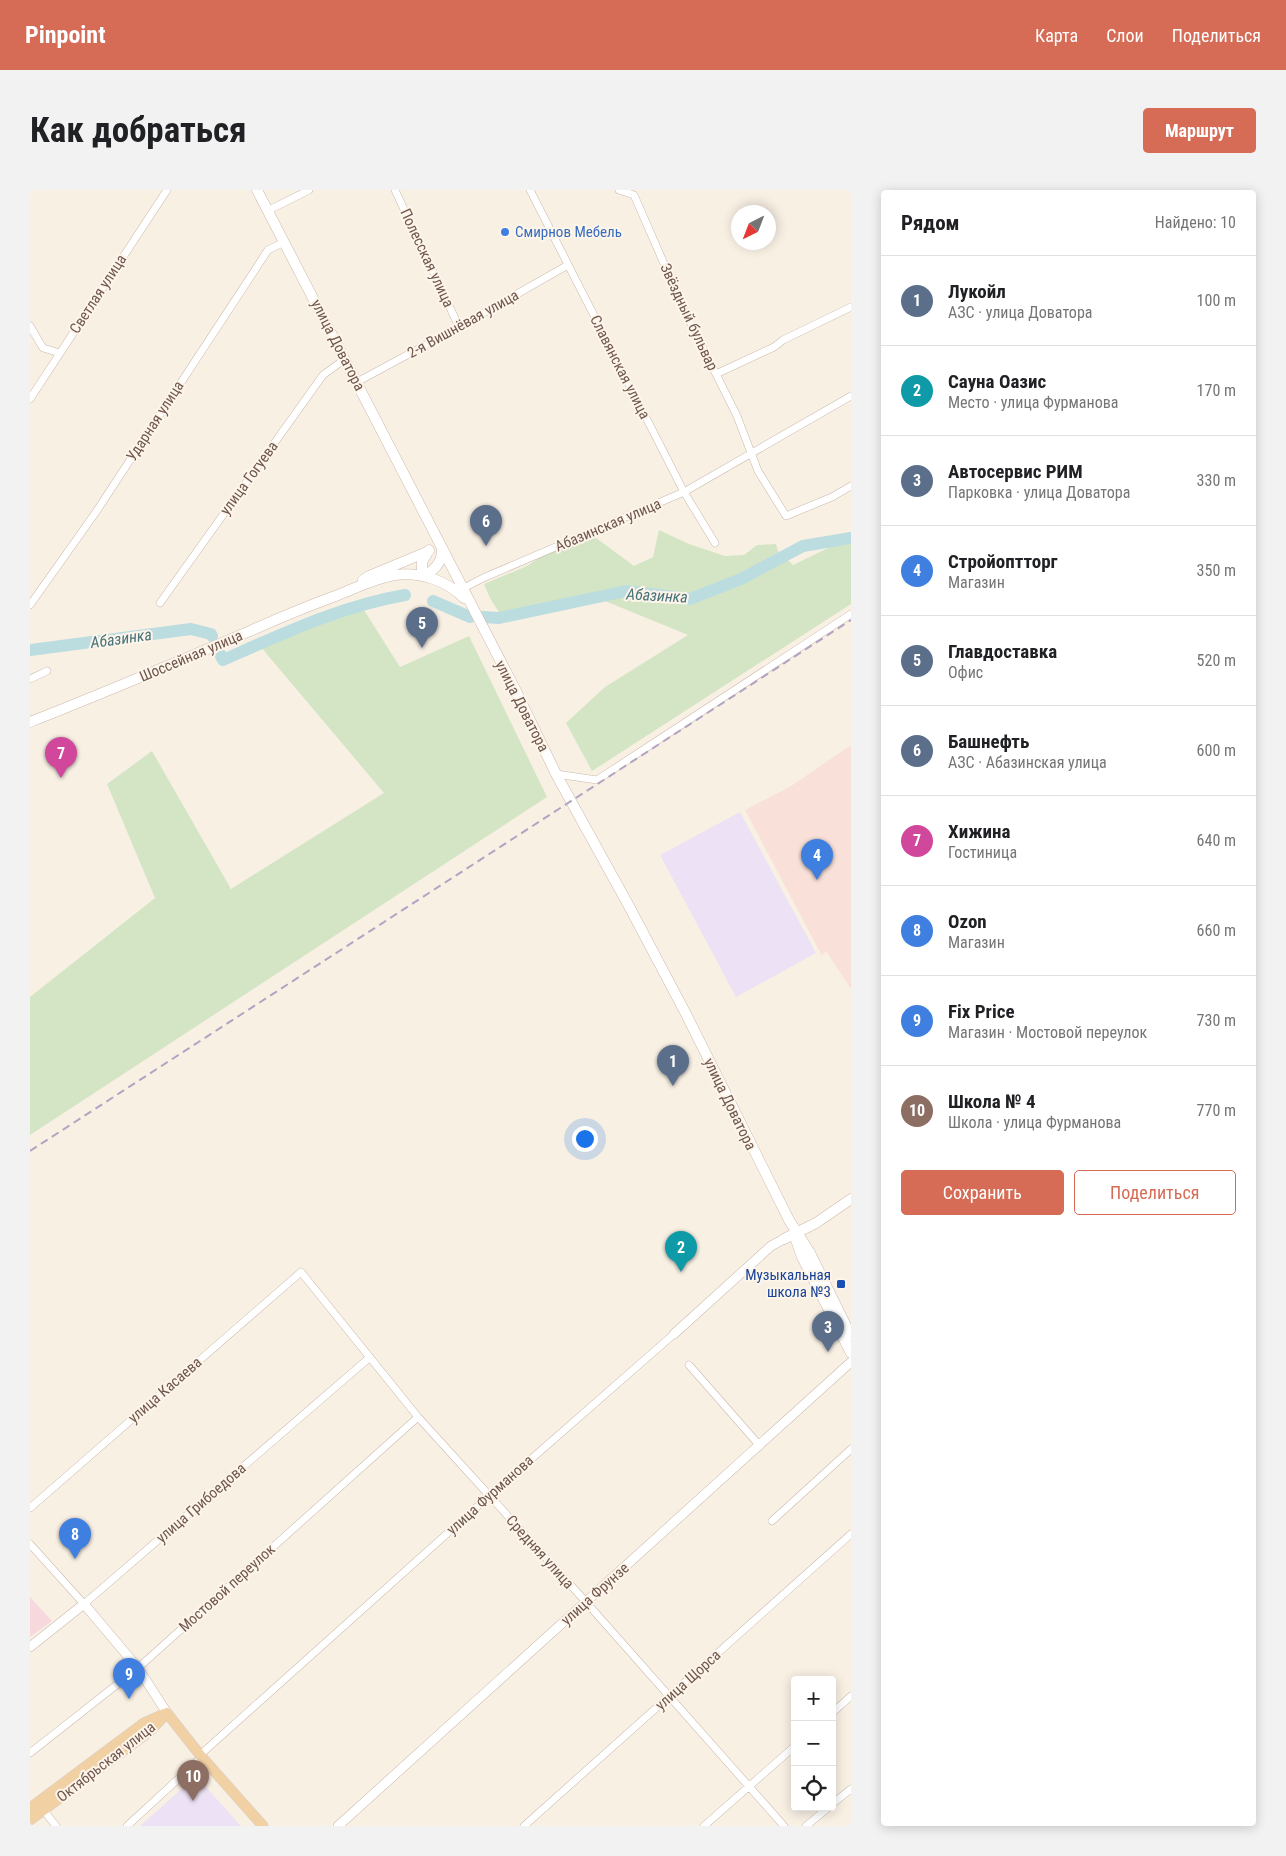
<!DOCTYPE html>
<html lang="ru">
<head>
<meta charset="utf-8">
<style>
	:root { --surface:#fff; --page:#f2f2f2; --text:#202124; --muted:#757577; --line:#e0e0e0; --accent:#d66c56 }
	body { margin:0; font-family:"Roboto Condensed",sans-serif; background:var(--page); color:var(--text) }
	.controls { position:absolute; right:15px; bottom:15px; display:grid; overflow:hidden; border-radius:5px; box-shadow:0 2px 12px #0003 }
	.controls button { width:45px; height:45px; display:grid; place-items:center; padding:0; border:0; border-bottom:1px solid var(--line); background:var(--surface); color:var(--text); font:25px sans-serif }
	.compass { position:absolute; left:701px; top:15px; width:45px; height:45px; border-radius:50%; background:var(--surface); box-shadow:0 2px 12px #0003; rotate:222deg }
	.you { position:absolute; left:554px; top:948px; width:18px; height:18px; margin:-12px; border:4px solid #fff; border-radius:50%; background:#1a73e8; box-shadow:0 0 0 8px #1a73e833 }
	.badge { display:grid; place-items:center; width:32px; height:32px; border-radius:50%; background:var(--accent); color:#fff; font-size:16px; font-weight:700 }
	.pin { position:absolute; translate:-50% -41px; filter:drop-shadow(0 1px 2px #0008) }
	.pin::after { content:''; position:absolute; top:26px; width:18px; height:15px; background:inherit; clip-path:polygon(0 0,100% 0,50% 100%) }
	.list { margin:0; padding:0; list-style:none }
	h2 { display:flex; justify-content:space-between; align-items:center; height:65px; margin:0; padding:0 20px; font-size:21px }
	h2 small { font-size:16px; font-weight:400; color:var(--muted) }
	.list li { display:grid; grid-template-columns:32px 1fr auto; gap:15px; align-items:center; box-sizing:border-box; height:90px; padding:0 20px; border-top:1px solid var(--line) }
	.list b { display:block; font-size:19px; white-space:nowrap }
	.list p { margin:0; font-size:16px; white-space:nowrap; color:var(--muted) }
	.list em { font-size:16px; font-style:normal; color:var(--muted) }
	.actions { display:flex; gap:10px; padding:15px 20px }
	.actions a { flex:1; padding:11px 0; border:1px solid var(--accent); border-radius:5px; text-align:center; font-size:18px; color:var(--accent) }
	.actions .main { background:var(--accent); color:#fff }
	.icon { flex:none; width:28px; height:28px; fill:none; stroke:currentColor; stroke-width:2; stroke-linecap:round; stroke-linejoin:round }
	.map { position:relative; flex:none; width:821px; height:1636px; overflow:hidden; border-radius:5px }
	header { display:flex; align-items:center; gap:30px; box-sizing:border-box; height:70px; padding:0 25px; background:var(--accent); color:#fff }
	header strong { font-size:24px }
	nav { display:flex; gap:28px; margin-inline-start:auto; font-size:18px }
	.intro { display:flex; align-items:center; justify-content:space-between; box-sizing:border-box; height:120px; padding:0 30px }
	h1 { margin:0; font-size:35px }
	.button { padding:12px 22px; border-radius:5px; background:var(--accent); color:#fff; font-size:18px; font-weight:700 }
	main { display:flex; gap:30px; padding:0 30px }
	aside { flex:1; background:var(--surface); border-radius:5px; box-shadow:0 2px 12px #0003 }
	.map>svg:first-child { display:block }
</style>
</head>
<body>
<header>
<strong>Pinpoint</strong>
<nav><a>Карта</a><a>Слои</a><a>Поделиться</a></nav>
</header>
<div class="intro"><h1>Как добраться</h1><a class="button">Маршрут</a></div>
<main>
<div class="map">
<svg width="821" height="1636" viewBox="0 0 821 1636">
	<rect width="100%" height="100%" fill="#f9f0e4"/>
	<!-- commercial -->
	<path fill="#f9e1d9" d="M821,555V799L796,761L792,766L715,620L761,596Z"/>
	<!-- education -->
	<path fill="#ede1f5" d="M710,622L786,763L706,807L630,665Z
		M166,1586L211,1636H110Z"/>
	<!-- medical -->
	<path fill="#f6d8dd" d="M0,1407L22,1431L0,1447Z"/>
	<!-- green -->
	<path fill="#d3e5c4" d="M629,340L659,354L695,366L714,365L727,355L746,354L748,361L763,375L821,347V414L562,581L536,533L575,497L658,445L575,411L514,421L475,432L460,408L454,394L497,376L529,355L562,345L604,376L623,367Z
		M332,417L370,477L439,446L517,607L0,945V807L125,708L77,594L122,561L201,699L354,603L230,456Z"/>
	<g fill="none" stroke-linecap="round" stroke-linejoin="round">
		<!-- river -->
		<path stroke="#bbdde0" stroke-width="12" d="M403,411L440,427
			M453,427L469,428L596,401L660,409L711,389L773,356L821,348
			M0,460L161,439L181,444L182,446
			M190,464L193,470C252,444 311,416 375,405"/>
		<defs>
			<path id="minor" d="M365,0L429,137
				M500,0L654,302L685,353
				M589,0L604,5L656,124L707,226L728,281L756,326L802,307L821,296
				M237,21L279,0
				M0,136L13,158L30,163
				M686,184L744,157L753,150L821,117
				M327,192L429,137L538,75
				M0,209L137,0
				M432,399L453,388L654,302L821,206
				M130,413L293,185L315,169
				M0,415L66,322L238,60L254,52
				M0,489L17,481
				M526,584L567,590L821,424
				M659,1175L730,1256
				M0,1318L271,1082L388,1227L556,1412L754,1636
				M742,1331L821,1259
				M0,1354L54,1414L339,1168
				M802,1523L821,1506
				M0,1563L108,1478L388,1227
				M170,1565L459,1306L644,1144
				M802,1614L821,1599
				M11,1617L26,1636
				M97,1636L172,1567
				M494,1636L821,1344
				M674,1636L765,1556
				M776,1636L799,1617"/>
			<path id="tertiary" d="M644,1144L741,1056L754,1049
				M0,1457L54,1414L108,1478L137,1523
				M308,1636L821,1172"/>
			<path id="secondary" d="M227,0L485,499L526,584L600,718L656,824L759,1030L780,1063L821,1146
				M392,386V372L399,360
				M392,386C403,382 412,373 412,361
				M333,390L339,386L399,361
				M0,532C74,503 147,472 220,441C249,428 278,416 308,405C326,398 345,388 365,385C390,382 416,390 434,408
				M765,1047L772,1067L821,1163
				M754,1049L786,1033L821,1009"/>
			<path id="primary" d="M137,1523L170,1565L233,1636
				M0,1618L114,1533L134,1524
				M0,1630L120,1541L137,1523"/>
		</defs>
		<!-- minor casing -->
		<use href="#minor" stroke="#c9b8ac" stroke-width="8"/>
		<!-- tertiary casing -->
		<use href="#tertiary" stroke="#c9b8ac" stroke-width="10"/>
		<!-- secondary casing -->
		<use href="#secondary" stroke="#ceb9ad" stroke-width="11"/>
		<!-- primary casing -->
		<use href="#primary" stroke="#d7d0cd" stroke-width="11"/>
		<!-- minor -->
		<use href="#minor" stroke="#fff" stroke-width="7"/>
		<!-- tertiary -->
		<use href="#tertiary" stroke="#fff" stroke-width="9"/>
		<!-- secondary -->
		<use href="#secondary" stroke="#fff" stroke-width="10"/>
		<!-- primary -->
		<use href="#primary" stroke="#f1d0a3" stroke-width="10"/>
		<!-- rail -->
		<path stroke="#b2a4c1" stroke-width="2" stroke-dasharray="8 5" stroke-linecap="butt" d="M0,961L821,430"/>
	</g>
	<!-- markers -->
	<circle fill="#3f7fe0" stroke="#fdf4ea" stroke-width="2" cx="475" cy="42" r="5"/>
	<rect fill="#1a4fb4" stroke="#fdf4ea" stroke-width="2" x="806" y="1089" width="10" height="10" rx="2.5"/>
	<g text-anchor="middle" stroke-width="4" stroke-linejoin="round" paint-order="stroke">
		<!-- shop labels -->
		<g font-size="15" fill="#366cbe" stroke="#fdf4ea" text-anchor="start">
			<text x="485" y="47">Смирнов Мебель</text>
		</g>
		<!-- street labels -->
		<g font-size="15" fill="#6f574d" stroke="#fdf4ea">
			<text transform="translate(397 68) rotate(65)" y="5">Полесская улица</text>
			<text transform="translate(68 104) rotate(-57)" y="5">Светлая улица</text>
			<text transform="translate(659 127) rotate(65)" y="5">Звёздный бульвар</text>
			<text transform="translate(433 134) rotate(-29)" y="5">2-я Вишнёвая улица</text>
			<text transform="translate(308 155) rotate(63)" y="5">улица Доватора</text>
			<text transform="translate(590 177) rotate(63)" y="5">Славянская улица</text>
			<text transform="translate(125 231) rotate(-57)" y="5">Ударная улица</text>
			<text transform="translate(219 288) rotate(-54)" y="5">улица Гогуева</text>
			<text transform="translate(578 335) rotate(-23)" y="5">Абазинская улица</text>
			<text transform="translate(161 466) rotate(-23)" y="5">Шоссейная улица</text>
			<text transform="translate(492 516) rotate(63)" y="5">улица Доватора</text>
			<text transform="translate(700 914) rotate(64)" y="5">улица Доватора</text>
			<text transform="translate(135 1200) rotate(-41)" y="5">улица Касаева</text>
			<text transform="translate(460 1305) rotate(-42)" y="5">улица Фурманова</text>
			<text transform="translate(171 1313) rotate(-41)" y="5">улица Грибоедова</text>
			<text transform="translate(510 1362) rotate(48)" y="5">Средняя улица</text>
			<text transform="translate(197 1398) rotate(-42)" y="5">Мостовой переулок</text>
			<text transform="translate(565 1404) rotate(-42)" y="5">улица Фрунзе</text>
			<text transform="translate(658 1490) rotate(-42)" y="5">улица Щорса</text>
			<text transform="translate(76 1572) rotate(-38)" y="5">Октябрьская улица</text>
		</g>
		<!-- transit labels -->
		<g font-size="15" fill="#164399" stroke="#fdf4ea" text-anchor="end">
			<text x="801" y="1090">Музыкальная<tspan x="801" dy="17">школа №3</tspan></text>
		</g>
		<!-- water labels -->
		<g font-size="16" font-style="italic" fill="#467379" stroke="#fdf4ea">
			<text transform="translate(627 405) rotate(3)" y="6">Абазинка</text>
			<text transform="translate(91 448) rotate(-8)" y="6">Абазинка</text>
		</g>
	</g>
</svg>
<div class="controls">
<button>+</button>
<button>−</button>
<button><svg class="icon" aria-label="locate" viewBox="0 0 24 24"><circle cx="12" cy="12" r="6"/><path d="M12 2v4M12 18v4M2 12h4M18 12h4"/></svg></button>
</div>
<svg class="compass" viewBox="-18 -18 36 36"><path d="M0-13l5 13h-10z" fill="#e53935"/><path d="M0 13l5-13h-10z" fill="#757577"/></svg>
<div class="you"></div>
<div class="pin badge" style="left:643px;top:896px;background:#5c6f8a">1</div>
<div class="pin badge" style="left:651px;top:1082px;background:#0f9aa8">2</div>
<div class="pin badge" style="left:798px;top:1162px;background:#5c6f8a">3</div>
<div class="pin badge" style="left:787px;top:690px;background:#3f7fe0">4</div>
<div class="pin badge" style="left:392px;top:458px;background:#5c6f8a">5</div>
<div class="pin badge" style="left:456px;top:356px;background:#5c6f8a">6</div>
<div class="pin badge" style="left:31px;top:588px;background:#d1479c">7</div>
<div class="pin badge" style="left:45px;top:1369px;background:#3f7fe0">8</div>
<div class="pin badge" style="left:99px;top:1509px;background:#3f7fe0">9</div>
<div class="pin badge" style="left:163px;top:1611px;background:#8d6e63">10</div>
</div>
<aside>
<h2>Рядом<small>Найдено: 10</small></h2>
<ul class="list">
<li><span class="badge" style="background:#5c6f8a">1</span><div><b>Лукойл</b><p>АЗС · улица Доватора</p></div><em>100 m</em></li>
<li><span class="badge" style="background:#0f9aa8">2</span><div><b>Сауна Оазис</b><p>Место · улица Фурманова</p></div><em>170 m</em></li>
<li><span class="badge" style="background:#5c6f8a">3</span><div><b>Автосервис РИМ</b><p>Парковка · улица Доватора</p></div><em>330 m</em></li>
<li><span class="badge" style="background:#3f7fe0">4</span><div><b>Стройоптторг</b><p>Магазин</p></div><em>350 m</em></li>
<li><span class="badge" style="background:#5c6f8a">5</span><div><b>Главдоставка</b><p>Офис</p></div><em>520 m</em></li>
<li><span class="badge" style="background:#5c6f8a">6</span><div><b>Башнефть</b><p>АЗС · Абазинская улица</p></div><em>600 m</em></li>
<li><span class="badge" style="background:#d1479c">7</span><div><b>Хижина</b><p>Гостиница</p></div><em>640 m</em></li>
<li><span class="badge" style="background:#3f7fe0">8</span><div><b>Ozon</b><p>Магазин</p></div><em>660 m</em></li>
<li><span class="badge" style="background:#3f7fe0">9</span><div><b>Fix Price</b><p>Магазин · Мостовой переулок</p></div><em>730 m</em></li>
<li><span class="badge" style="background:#8d6e63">10</span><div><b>Школа № 4</b><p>Школа · улица Фурманова</p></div><em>770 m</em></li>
</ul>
<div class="actions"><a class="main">Сохранить</a><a>Поделиться</a></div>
</aside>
</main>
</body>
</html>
